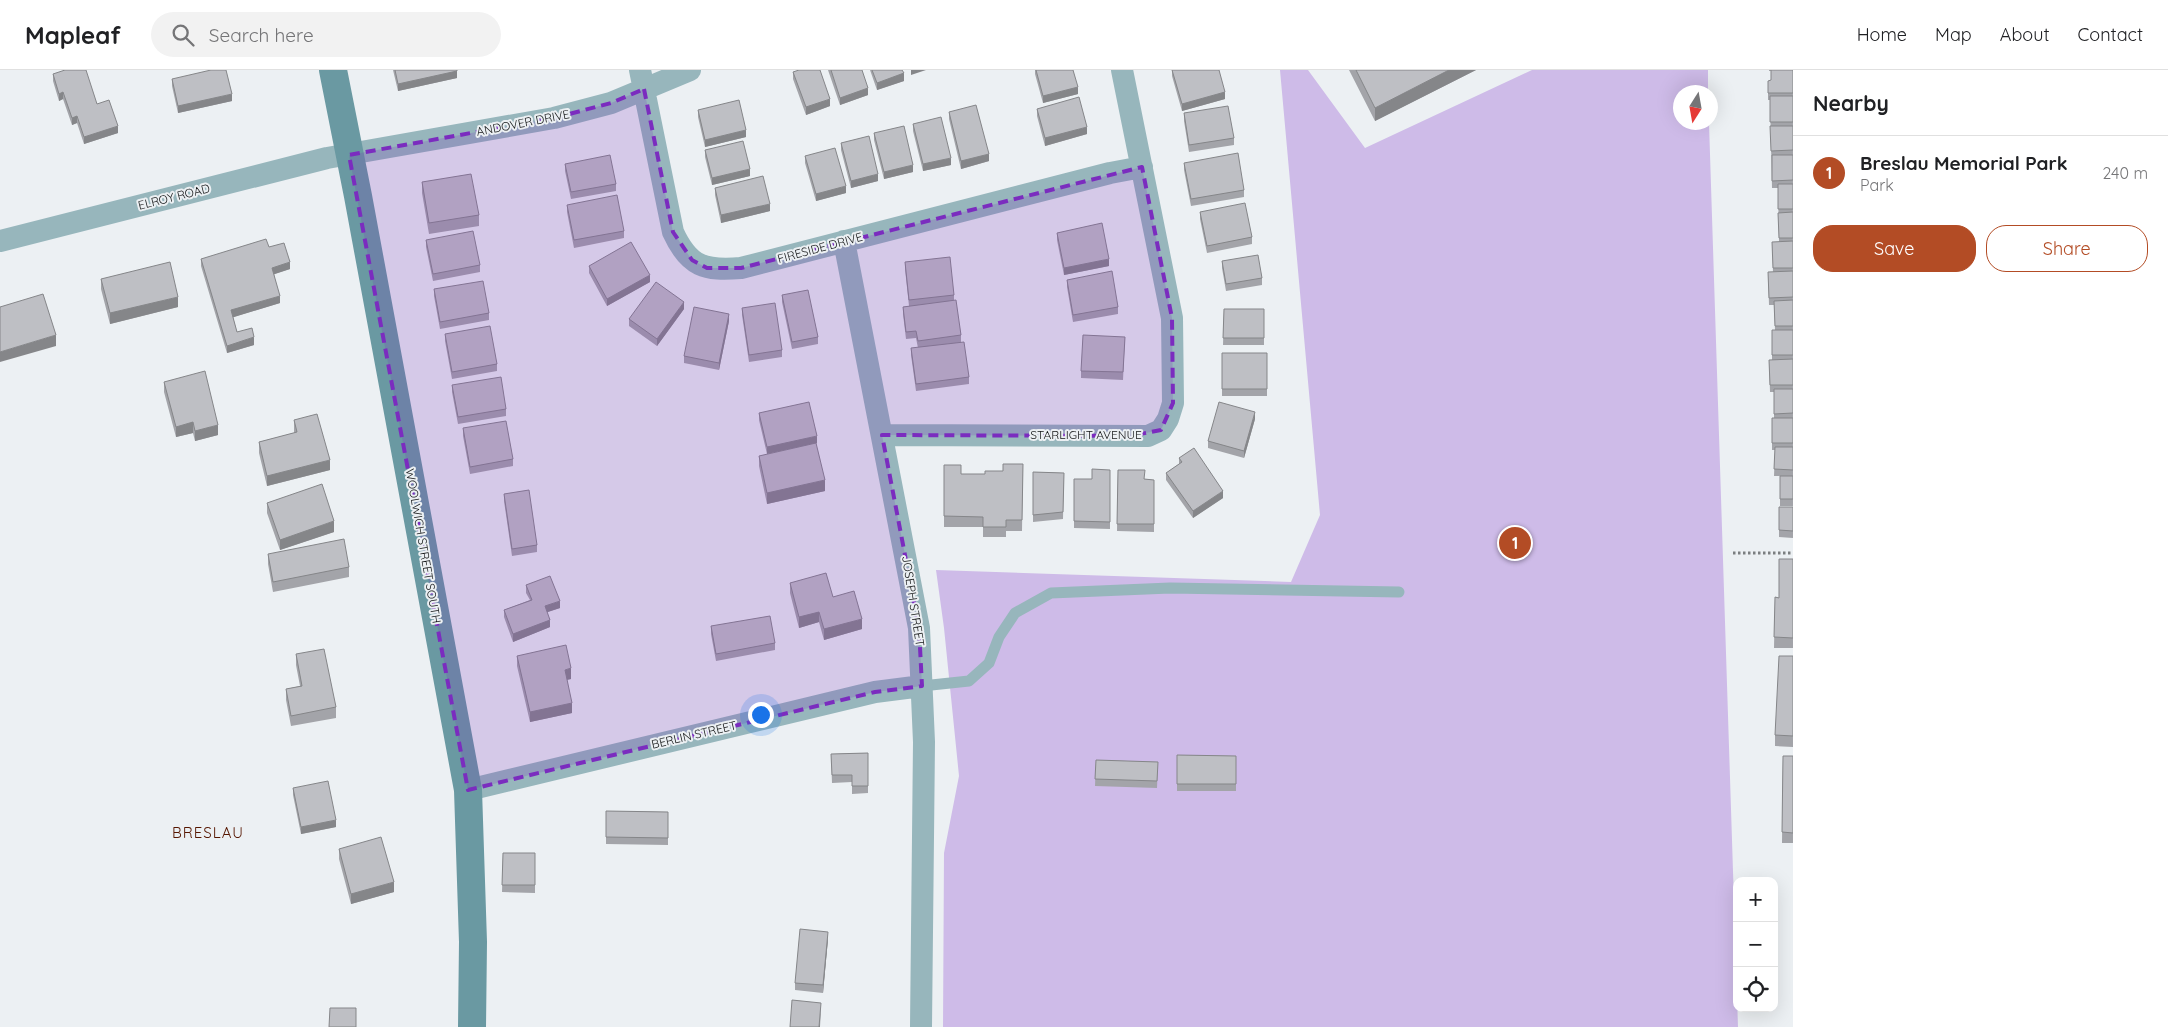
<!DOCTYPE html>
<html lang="en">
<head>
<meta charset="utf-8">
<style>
	:root { --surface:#fff; --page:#f2f2f2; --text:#202124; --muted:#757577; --line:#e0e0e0; --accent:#b34c25 }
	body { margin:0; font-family:Quicksand,sans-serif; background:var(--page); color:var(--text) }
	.controls { position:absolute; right:15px; bottom:15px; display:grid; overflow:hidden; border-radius:10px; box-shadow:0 5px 20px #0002 }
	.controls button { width:45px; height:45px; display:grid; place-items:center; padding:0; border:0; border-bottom:1px solid var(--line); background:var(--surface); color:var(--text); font:25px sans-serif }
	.compass { position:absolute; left:1673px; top:15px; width:45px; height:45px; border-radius:50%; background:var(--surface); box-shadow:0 5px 20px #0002; rotate:191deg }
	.you { position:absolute; left:760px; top:644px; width:18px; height:18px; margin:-12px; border:4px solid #fff; border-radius:50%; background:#1a73e8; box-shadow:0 0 0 8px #1a73e833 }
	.badge { display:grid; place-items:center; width:32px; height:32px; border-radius:50%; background:var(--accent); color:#fff; font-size:16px; font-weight:700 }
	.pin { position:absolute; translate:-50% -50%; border:2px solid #fff; box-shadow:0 1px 5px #0006 }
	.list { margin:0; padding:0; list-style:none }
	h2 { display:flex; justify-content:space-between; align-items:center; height:65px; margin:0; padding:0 20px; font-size:21px }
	h2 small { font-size:16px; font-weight:400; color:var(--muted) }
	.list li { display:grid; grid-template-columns:32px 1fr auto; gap:15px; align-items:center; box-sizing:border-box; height:75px; padding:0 20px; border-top:1px solid var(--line) }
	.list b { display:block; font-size:19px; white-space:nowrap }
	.list p { margin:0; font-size:16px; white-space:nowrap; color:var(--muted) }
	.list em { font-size:16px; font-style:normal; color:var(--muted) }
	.actions { display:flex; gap:10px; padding:15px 20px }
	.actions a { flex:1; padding:11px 0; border:1px solid var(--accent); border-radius:20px; text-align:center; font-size:18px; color:var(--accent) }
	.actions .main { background:var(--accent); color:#fff }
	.icon { flex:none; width:28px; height:28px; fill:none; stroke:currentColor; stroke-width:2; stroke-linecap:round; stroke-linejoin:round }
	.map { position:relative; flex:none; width:1793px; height:957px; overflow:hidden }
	header { display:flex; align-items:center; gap:30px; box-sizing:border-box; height:70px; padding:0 25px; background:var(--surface); border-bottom:1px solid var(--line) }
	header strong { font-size:24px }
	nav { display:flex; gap:28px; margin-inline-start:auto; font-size:18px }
	.search { width:350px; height:45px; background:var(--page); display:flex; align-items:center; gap:12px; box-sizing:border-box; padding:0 18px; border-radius:28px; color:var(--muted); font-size:19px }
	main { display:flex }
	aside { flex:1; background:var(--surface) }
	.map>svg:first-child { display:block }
</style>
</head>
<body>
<header>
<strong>Mapleaf</strong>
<div class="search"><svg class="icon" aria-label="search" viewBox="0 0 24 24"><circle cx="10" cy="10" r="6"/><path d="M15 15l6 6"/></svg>Search here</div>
<nav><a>Home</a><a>Map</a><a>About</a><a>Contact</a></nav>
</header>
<main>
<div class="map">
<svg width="1793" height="957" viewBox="0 0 1793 957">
	<rect width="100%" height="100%" fill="#ecf0f3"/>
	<!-- green -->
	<path fill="#cebbe8" d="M1280,0H1308L1365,78L1532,0H1708V22H1680V52L1709,53L1738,957H943L944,783L959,706L944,558L936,500L1291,512L1320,445Z"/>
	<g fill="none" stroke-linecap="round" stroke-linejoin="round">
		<!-- path -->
		<path stroke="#7b7e80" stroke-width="3" stroke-dasharray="2.5 2.5" stroke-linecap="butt" d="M1733,483H1793"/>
		<!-- lane -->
		<path stroke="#97b6bc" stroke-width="11" d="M922,616L969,611L989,593L999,567L1015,543L1051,523L1170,518L1399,522"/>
		<!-- street -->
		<path stroke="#97b6bc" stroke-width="22" d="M640,0L673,162C689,197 705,201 741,198L1110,103L1142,97
			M0,171L327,88L554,48L611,33L690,0
			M844,171L919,558L924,672L921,957
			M882,365L1148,366L1161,360L1168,349L1173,333L1172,248L1122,0
			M468,720L875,622L922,616"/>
		<!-- secondary -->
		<path stroke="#6a99a2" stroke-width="28" d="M333,0L358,126L468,720L473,872L472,957"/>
	</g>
	<!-- wall -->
	<path fill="#a3a4a9" d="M393,0H457V8L398,21Z
		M828,0H862L868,25L840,35Z
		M870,0H902L904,11L877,20Z
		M1035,0H1073L1078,24L1043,33L1035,4Z
		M1172,0H1219L1225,29L1182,41L1172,6Z
		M1349,0H1476L1375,51Z
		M1769,0H1793V436H1780V406H1774L1775,380H1772V348H1774V322H1770L1769,290H1772V260H1775L1774,235H1769L1768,202H1773L1772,172H1779L1778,118H1772L1770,30H1768V18L1771,10V1H1769Z
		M793,2L830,36L806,45L793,9Z
		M53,4L97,34L118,63L84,74L77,53L72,55L63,29L59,31L53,11Z
		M172,9L232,31L178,43L172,16Z
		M1037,39L1087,64L1045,76L1037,46Z
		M698,40L746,67L705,77L698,47Z
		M949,42L989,91L961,99L949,49Z
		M1184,43L1234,68V75L1189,82L1184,51Z
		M913,54L951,95L923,101L913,61Z
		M874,63L913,102L884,109L874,70Z
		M841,73L878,111L851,118L841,80Z
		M705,80L750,106L712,115L705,87Z
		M805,86L846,123L816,131L805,93Z
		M1184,93L1244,120V127L1191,136L1184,100Z
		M565,94L616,114V121L571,129L565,101Z
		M422,112L479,145V156L429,164L422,123Z
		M715,118L770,141L721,153L715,125Z
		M567,135L624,161V168L574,178L567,142Z
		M1200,142L1252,167V174L1207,183L1200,149Z
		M1057,163L1109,196L1064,205L1057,170Z
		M426,170L480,195V202L433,211L426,177Z
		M269,177L290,199L274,204L280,233L233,247L237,262L254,275L227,283L201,196V189Z
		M1222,191L1262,208V215L1226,221L1222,198Z
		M905,192L954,225V230L961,265V272L969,307V314L916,321L911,285V278H918L916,268L906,269L903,244V237L909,236L905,199Z
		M589,196L650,212L607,236L589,203Z
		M101,209L178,237L110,254L101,219Z
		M1067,210L1118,237V244L1073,252L1067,217Z
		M434,219L489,243V250L440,259L434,226Z
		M782,225L818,267V274L792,279L782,232Z
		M742,238L782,280V287L749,292L742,245Z
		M684,239L657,276L629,256V249Z
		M1224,239H1264V275H1223Z
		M729,251L719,300L684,293V286Z
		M445,264L497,294V301L452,309L445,271Z
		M1125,267L1123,310L1081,308V301Z
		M1222,283H1267V326H1222Z
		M164,312L218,365L195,371L193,363L176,367L164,322Z
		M452,315L506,339V346L458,354L452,322Z
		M759,343L817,373L767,384L759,350Z
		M1255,349L1244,388L1208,378V371Z
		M294,350L330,400L267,416L259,383V372L294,363Z
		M463,358L513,389V396L470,404L463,366Z
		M759,386L825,421L767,434L759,396Z
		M1179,388L1223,428L1193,448L1166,410V403L1179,394Z
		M1023,394L1022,461H1006V467H983V457H944V395L961,404H985L1003,401Z
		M1110,400V459L1074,458V409H1092Z
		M1118,400L1145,409L1154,410V462L1117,461Z
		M1033,402L1064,403L1063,449L1033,452Z
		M504,424L537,475V482L512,486L504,431Z
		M267,433L334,462L280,480L267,443Z
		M1779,437H1793V468L1779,467Z
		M268,484L349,497V507L273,522L268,494Z
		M1793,489V578H1774L1775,527L1779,528Z
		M790,513L833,527L862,559L824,570L819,552L799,558L790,523Z
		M526,515L560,538L547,542L550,557L513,572L504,547V540L530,530L526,523Z
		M711,556L775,573V580L716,591L711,564Z
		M296,584L336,637V648L291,656L286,630V619L300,616L296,595Z
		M517,586L571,609L567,610L572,643L530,652L517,596Z
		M1793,586V677L1775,676V665Z
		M868,683V723L852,724V712L832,713L831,684Z
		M1177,685L1236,686V721H1177Z
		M1783,686H1793V773H1782Z
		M1096,690L1158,692L1157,718L1095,716Z
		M293,718L336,757L301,764L293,725Z
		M606,741L668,742V775L606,774Z
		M339,779L394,822L351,834L339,789Z
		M503,783H535V823L502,822Z
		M828,869L823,923L795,920V913Z"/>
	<!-- shaded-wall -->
	<path fill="#858689" d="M911,0H926L911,5Z
		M1449,0H1476L1375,51V38Z
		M457,1V8L398,21V14Z
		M904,3V11L877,20V13Z
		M1078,17V24L1043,33V26Z
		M868,18V25L840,35V28Z
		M63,22V29L59,31V24Z
		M1225,22V29L1182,41V34Z
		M232,24V31L178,43V36Z
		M830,29V36L806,45V37Z
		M77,46V53L72,55V48Z
		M118,56V63L84,74V67Z
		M1087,57V64L1045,76V68Z
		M746,60V67L705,77V70Z
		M989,84V91L961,99V91Z
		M951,88V95L923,101V94Z
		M913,95V102L884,109V102Z
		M750,99V106L712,115V108Z
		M878,104V111L851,118V111Z
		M846,116V123L816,131V124Z
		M770,134V141L721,153V145Z
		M1109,189V196L1064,205V198Z
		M290,192V199L272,205V198Z
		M650,205V212L607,236V229Z
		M280,226V233L231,248V240Z
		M178,227V237L110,254V243Z
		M684,232V239L657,276V269Z
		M729,244V251L719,300V293Z
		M56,265V276L0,292V282Z
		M254,267V275L227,283V276Z
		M1255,342V349L1244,388V381Z
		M193,352V363L176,367V357Z
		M218,355V365L195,371V361Z
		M817,366V373L767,384V377Z
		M330,390V400L267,416V406Z
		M825,410V421L767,434V423Z
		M1223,421V428L1193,448V441Z
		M334,451V462L280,480V470Z
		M560,531V538L545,543V536Z
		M819,542V552L799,558V547Z
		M862,549V559L824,570V559Z
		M550,550V557L513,572V564Z
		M571,598V609L565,610V600Z
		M572,633V643L530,652V642Z
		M336,750V757L301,764V757Z
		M394,812V822L351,834V824Z
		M828,862V869L823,923V915Z
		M821,933L820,957H819Z"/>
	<!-- building -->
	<path fill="#bebfc4" stroke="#858689" d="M65,0H86L97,34L109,30L118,56L84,67L77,46L72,48L63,22L59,24L53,4Z
		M211,0H226L232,24L178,36L172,9Z
		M395,0H457V1L398,14Z
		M799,0H820L830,29L806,37L793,2Z
		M831,0H862L868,18L840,28Z
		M872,0H902L904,3L877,13Z
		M1036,0H1073L1078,17L1043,26Z
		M1172,0H1219L1225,22L1182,34Z
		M1356,0H1449L1375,38Z
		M1771,0H1793V23H1768V11L1771,10Z
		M1770,26H1793V52H1770Z
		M1079,27L1087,57L1045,68L1037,39Z
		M739,30L746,60L705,70L698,40Z
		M976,35L989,84L961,91L949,42Z
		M1228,36L1234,68L1189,75L1184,43Z
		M941,47L951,88L923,94L913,54Z
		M904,56L913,95L884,102L874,63Z
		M1770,56H1793V80L1771,81Z
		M869,66L878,104L851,111L841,73Z
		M743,71L750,99L712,108L705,80Z
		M835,78L846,116L816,124L805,86Z
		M1238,83L1244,120L1191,129L1184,93Z
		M610,85L616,114L571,122L565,94Z
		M1772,85H1793V110L1772,111Z
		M471,104L479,145L429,153L422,112Z
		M763,106L770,134L721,145L715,118Z
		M1778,114H1793V139H1778Z
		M617,125L624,161L574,170L567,135Z
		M1245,133L1252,167L1207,176L1200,142Z
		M1793,142V168H1779L1778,143Z
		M1102,153L1109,189L1064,198L1057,163Z
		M473,161L480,195L433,204L426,170Z
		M266,169L269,177L284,173L290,192L272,198L280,226L231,240L237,262L252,258L254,267L227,276L201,189Z
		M1793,171V198H1773L1772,172Z
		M631,172L650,205L607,229L589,196Z
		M1258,185L1262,208L1226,214L1222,191Z
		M950,187L954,225L909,230L905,192Z
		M170,192L178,227L110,243L101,209Z
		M1112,201L1118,237L1073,245L1067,210Z
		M1793,201V227L1769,228L1768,202Z
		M483,211L489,243L440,252L434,219Z
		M656,212L684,232L657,269L629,249Z
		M808,220L818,267L792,272L782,225Z
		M43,224L56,265L0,282V237Z
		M956,230L961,265L918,271L916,261L906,262L903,237Z
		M1793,230V256H1775L1774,231Z
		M775,233L782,280L749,285L742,238Z
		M694,237L729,244L719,293L684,286Z
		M1224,239H1264V268H1223Z
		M490,256L497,294L452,302L445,264Z
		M1772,260H1793V285H1772Z
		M1083,265L1125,267L1123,302L1081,301Z
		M964,272L969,307L916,314L911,278Z
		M1222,283H1267V319H1222Z
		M1793,289V315H1770L1769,290Z
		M205,301L218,355L195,361L193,352L176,357L164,312Z
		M501,307L506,339L458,347L452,315Z
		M1774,319H1793V343L1774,344Z
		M809,332L817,366L767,377L759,343Z
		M1219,332L1255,342L1244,381L1208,371Z
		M317,344L330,390L267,406L259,372L297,362L294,350Z
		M1772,348H1793V373H1772Z
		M506,351L513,389L470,397L463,358Z
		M816,373L825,410L767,423L759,386Z
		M1775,377H1793V400L1774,399Z
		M1194,378L1223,421L1193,441L1166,403L1182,392L1179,388Z
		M1003,394H1023L1022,450H1006V457H983V447L944,446V395H961V404H985V401H1003Z
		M1092,399L1110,400V452L1074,451V409H1092Z
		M1118,400H1145L1144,409L1154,410V454H1117Z
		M1033,402L1064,403L1063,442L1033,445Z
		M1780,406H1793V429H1780Z
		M322,414L334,451L280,470L267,433Z
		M529,420L537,475L512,479L504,424Z
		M1779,437H1793V461L1779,460Z
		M344,469L349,497L273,512L268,484Z
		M1779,489H1793V568L1774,567L1775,527L1779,528Z
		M826,503L833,527L854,521L862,549L824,559L819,542L799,547L790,513Z
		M550,506L560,531L545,536L550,550L513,564L504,540L532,530L526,515Z
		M770,546L775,573L716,584L711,556Z
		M566,575L571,598L565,600L572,633L530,642L517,586Z
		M324,579L336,637L291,646L286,619L302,616L296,584Z
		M1779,586H1793V666L1775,665Z
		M868,683V716H852V705H832L831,684Z
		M1177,685L1236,686V714H1177Z
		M1783,686H1793V763L1782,762Z
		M1096,690L1158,692L1157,711L1095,709Z
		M328,711L336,750L301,757L293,718Z
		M606,741L668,742V768L606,767Z
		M381,767L394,812L351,824L339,779Z
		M503,783H535V815H502Z
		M800,859L828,862L823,915L795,913Z
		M792,930L821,933L819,957H790Z
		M330,938H356V957H329Z"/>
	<!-- marked area -->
	<path fill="#7b2cbf" fill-opacity="0.2" stroke="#7b2cbf" stroke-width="4" stroke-dasharray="10 6" stroke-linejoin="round" d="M644,19L673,162L692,190L707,198H741L1142,97L1172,248L1173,333L1161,360L1130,366L882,365L919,558L922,616L875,622L468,720L349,85L554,48L611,33Z"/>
	<g text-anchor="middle" stroke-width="4" stroke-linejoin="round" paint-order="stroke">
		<!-- street labels -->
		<g font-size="12" fill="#131516" stroke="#ecf0f3">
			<text transform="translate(523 53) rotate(-11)" y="4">ANDOVER DRIVE</text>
			<text transform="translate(174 127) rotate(-14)" y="4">ELROY ROAD</text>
			<text transform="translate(820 178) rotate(-15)" y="4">FIRESIDE DRIVE</text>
			<text x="1086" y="369">STARLIGHT AVENUE</text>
			<text transform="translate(423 476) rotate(80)" y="4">WOOLWICH STREET SOUTH</text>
			<text transform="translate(913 531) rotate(81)" y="4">JOSEPH STREET</text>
			<text transform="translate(694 665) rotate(-13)" y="4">BERLIN STREET</text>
		</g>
		<!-- quarter labels -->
		<g font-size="15" letter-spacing="1" fill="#561600" stroke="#ecf0f3">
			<text x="208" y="768">BRESLAU</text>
		</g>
	</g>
</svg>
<div class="controls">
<button>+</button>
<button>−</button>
<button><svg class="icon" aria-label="locate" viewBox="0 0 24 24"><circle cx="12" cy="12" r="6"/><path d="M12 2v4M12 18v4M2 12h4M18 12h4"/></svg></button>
</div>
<svg class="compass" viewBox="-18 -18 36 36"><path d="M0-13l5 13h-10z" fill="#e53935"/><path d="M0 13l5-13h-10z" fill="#757577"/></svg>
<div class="you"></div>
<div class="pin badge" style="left:1515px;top:473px">1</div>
</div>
<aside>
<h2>Nearby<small></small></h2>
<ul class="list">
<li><span class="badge">1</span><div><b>Breslau Memorial Park</b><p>Park</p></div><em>240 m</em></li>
</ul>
<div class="actions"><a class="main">Save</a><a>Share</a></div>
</aside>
</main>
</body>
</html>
